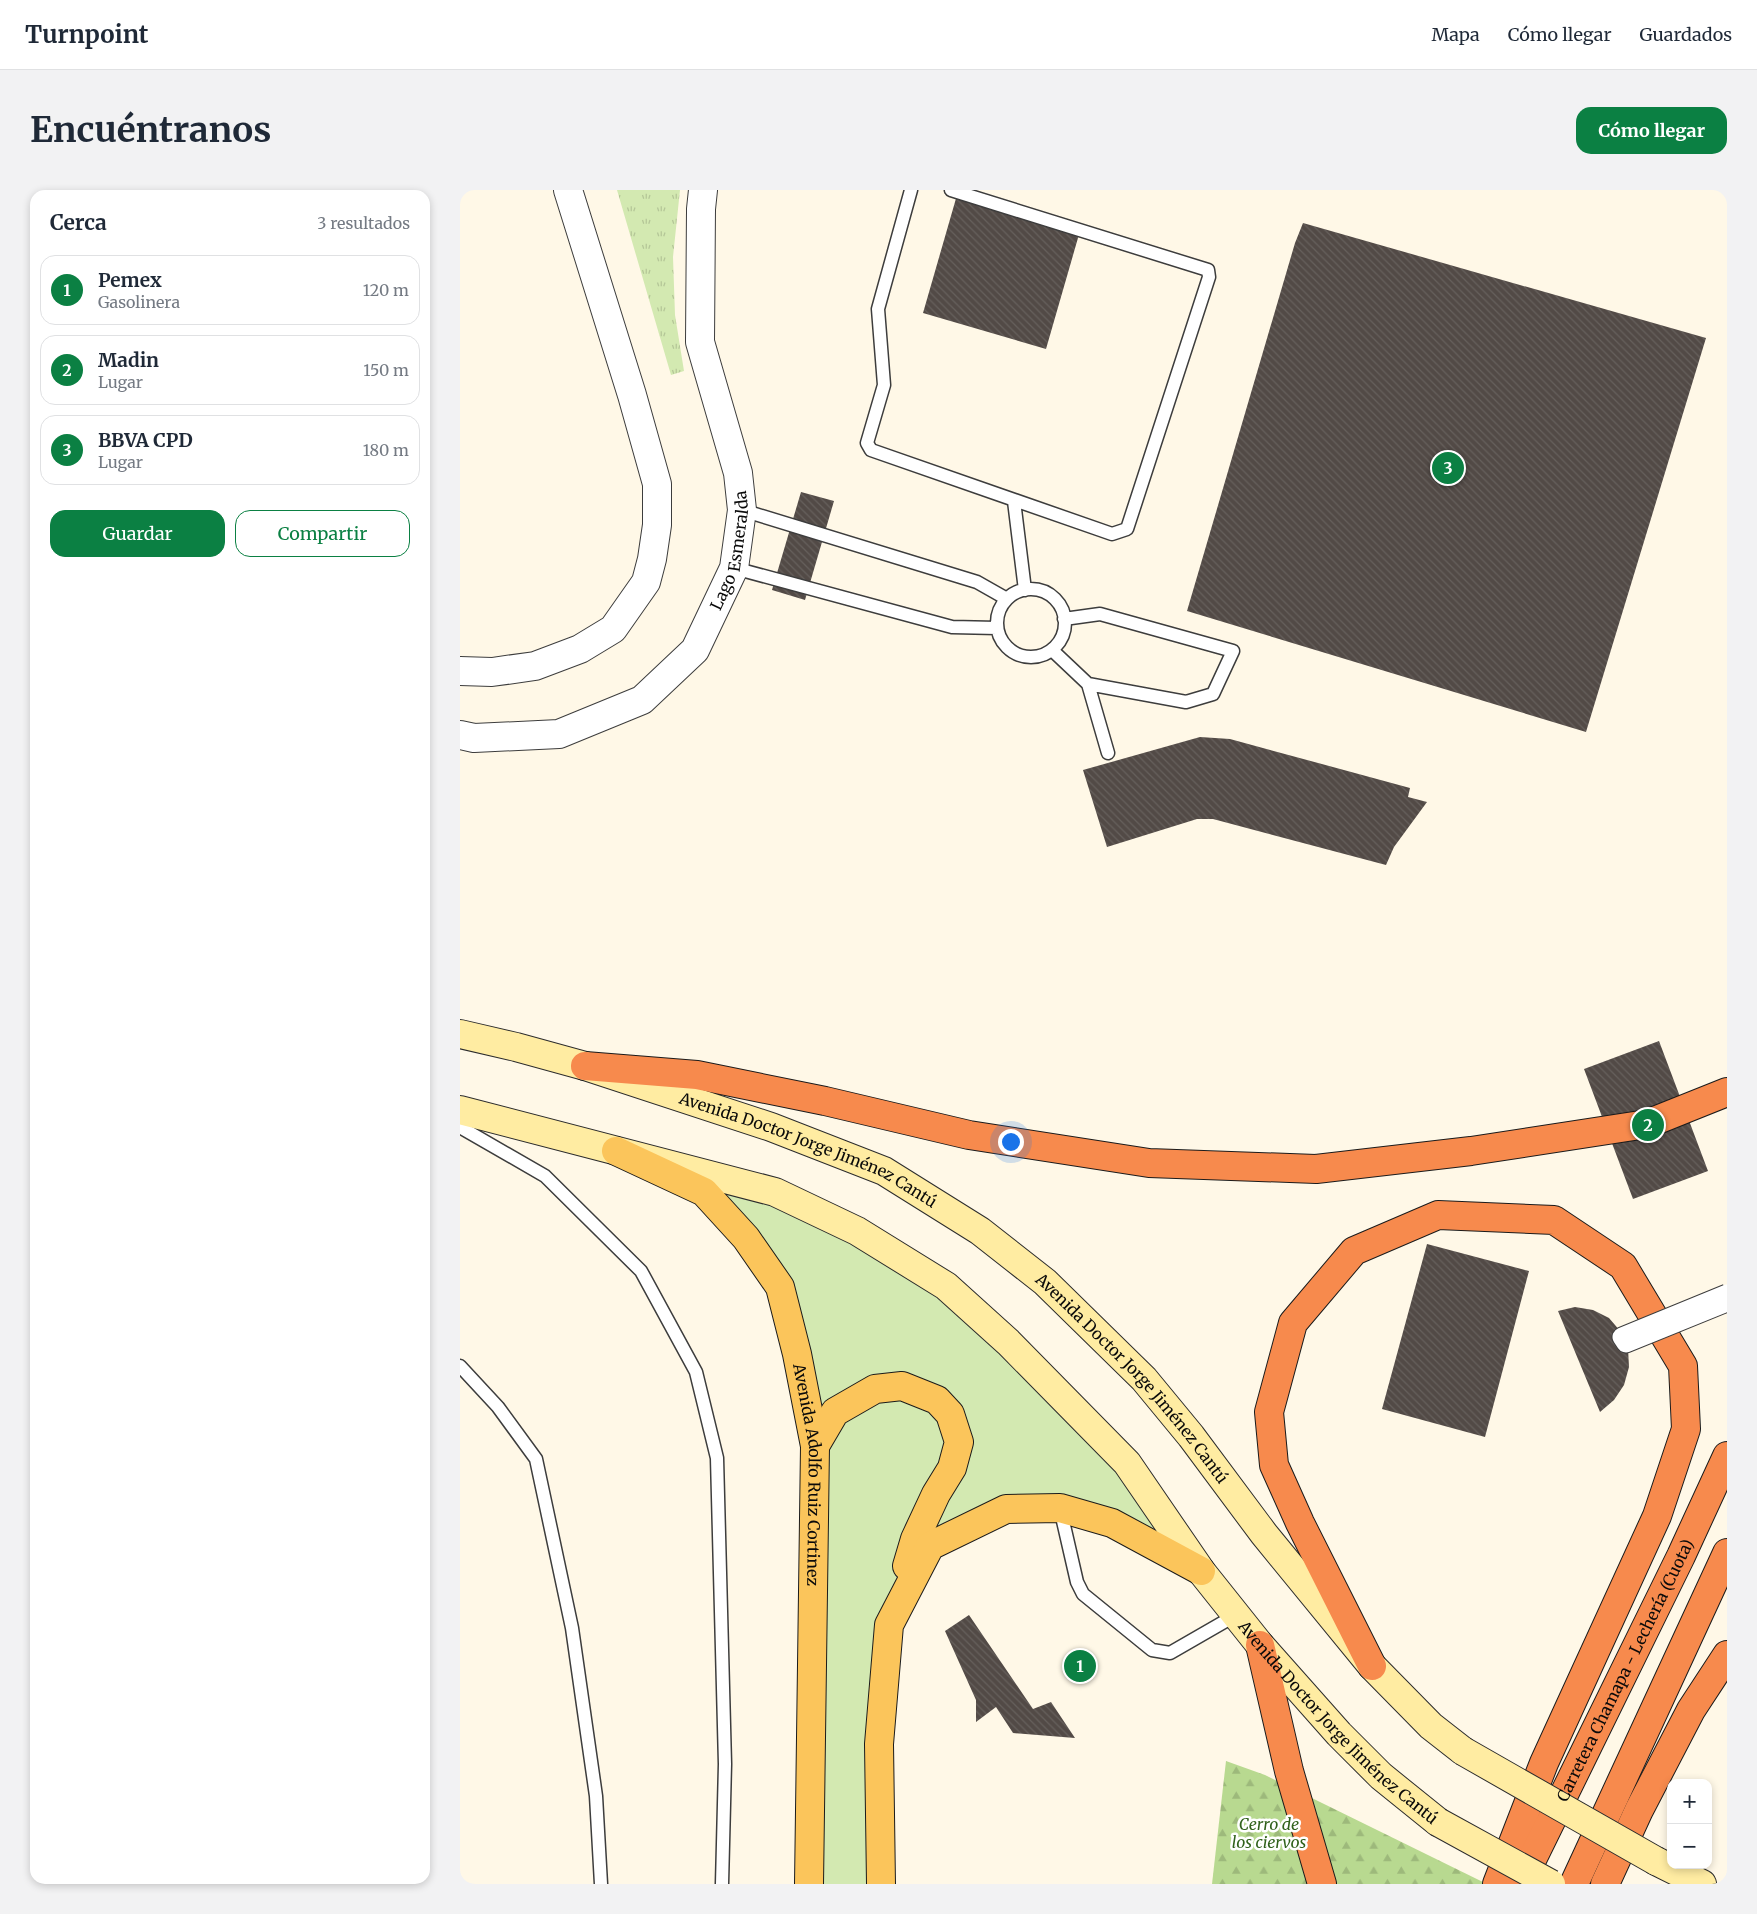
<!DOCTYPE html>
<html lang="es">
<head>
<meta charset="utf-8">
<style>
	:root { --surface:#fff; --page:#f2f2f3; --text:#1f2937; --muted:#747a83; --line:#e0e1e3; --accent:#0b8043 }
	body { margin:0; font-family:Merriweather,serif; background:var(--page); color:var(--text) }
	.controls { position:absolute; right:15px; bottom:15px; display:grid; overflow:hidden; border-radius:10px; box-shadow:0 2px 8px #0003 }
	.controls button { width:45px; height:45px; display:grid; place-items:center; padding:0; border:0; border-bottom:1px solid var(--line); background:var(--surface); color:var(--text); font:25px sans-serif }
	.you { position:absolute; left:550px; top:951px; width:18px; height:18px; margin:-12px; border:4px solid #fff; border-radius:50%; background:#1a73e8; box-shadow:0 0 0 8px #1a73e833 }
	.badge { display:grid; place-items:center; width:32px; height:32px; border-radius:50%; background:var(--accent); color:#fff; font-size:16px; font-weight:700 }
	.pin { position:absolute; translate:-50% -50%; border:2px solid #fff; box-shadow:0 1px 5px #0006 }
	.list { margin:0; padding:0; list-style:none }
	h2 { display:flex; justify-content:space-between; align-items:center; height:65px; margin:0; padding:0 20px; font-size:21px }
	h2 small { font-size:16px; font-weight:400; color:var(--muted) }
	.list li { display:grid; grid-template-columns:32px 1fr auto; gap:15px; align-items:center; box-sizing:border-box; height:70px; margin:0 10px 10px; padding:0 10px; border:1px solid var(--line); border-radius:15px }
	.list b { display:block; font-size:19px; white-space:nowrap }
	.list p { margin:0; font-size:16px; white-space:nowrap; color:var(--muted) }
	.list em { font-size:16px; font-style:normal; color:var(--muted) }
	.actions { display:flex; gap:10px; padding:15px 20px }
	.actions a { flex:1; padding:11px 0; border:1px solid var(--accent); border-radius:15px; text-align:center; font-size:18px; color:var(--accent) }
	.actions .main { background:var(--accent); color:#fff }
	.map { position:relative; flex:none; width:1267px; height:1694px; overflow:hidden; border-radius:15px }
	header { display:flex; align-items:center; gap:30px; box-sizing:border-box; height:70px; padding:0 25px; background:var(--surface); border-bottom:1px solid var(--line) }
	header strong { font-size:24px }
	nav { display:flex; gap:28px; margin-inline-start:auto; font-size:18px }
	.intro { display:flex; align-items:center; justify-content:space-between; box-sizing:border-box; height:120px; padding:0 30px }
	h1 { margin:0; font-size:35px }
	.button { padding:12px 22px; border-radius:15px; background:var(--accent); color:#fff; font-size:18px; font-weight:700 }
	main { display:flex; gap:30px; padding:0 30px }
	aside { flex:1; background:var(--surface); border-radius:15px; box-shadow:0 2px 8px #0003 }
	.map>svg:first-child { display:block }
</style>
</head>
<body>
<header>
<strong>Turnpoint</strong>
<nav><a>Mapa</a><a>Cómo llegar</a><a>Guardados</a></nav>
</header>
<div class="intro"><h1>Encuéntranos</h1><a class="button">Cómo llegar</a></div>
<main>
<aside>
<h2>Cerca<small>3 resultados</small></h2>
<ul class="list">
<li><span class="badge">1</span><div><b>Pemex</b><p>Gasolinera</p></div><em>120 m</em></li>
<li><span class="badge">2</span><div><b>Madin</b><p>Lugar</p></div><em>150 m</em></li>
<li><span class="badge">3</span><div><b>BBVA CPD</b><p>Lugar</p></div><em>180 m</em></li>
</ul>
<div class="actions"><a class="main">Guardar</a><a>Compartir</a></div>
</aside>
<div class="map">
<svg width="1267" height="1694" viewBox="0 0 1267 1694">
	<defs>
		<pattern id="grass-tufts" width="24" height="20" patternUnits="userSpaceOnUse" patternTransform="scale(1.25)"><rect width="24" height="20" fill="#d3e9b1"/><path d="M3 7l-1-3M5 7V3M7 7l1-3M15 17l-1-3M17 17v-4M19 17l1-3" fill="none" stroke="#b4c697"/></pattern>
		<pattern id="forest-firs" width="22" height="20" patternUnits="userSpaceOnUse" patternTransform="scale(1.25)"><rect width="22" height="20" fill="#b8d990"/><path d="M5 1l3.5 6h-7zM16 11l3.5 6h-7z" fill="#9db97b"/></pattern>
		<pattern id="building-back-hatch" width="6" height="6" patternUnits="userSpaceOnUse" patternTransform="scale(1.25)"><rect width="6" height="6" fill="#524a46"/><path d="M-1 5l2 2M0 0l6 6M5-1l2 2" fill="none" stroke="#66605c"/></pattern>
	</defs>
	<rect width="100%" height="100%" fill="#fff8e7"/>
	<!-- grass -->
	<path fill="url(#grass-tufts)" d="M157,0H220L213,67L215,125L224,181L211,185Z"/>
	<!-- forest -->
	<path fill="url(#forest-firs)" d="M766,1571L805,1585L1027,1694H752Z"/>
	<!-- park -->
	<path fill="#d3e9b1" d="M244,1002H315L548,1152L741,1381L600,1317L470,1356L429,1435L421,1694H349L355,1256L320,1097Z"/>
	<!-- building -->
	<path fill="url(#building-back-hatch)" d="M497,5L620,41L586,159L463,123Z
		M843,33L1246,148L1126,542L727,421L835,53Z
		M341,302L374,311L345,410L312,400Z
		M740,547L770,549L950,598L948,607L967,612L934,657L926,675L753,629H737L647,657L623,580Z
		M1199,851L1248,981L1173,1009L1124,879Z
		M967,1054L1069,1081L1025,1247L922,1219Z
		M1115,1117L1133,1120L1149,1128L1161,1142L1168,1158L1169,1177L1164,1195L1154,1210L1140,1222L1098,1121Z
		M509,1425L573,1519L591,1512L615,1548L553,1543L536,1517L516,1532V1510L485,1441Z"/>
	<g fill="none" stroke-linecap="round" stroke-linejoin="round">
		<defs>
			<path id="service" d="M451,0L418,119L424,195L407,253L411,260L652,344L667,339L749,87L748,80L491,0
				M554,311L565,400
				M282,320L517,392L547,409
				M274,378L492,437L537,438
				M537 433a34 34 0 1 1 68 0a34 34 0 1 1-68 0Z
				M604,429L640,424L773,461L753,504L726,512L628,494
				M592,460L628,494L648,563
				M0,937L85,986L181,1081L236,1182L257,1268L265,1574L262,1694
				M0,1176L38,1217L76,1269L112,1438L136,1606L141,1694
				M600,1318L617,1392L623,1404L692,1460L710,1463L776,1425"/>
			<g id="tertiary">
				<path d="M0,481L32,482L75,476L120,459L153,439L186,392L192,369L197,335V294L172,205L108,0"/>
				<path id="s1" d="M0,545L14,548L99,544L182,510L235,460L274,378L282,320L278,283L240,152L241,19L243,0"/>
			</g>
			<g id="secondary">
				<path id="s2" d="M0,844L56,857L125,876L311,937L424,981L520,1041L585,1092L684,1189L731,1246L804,1344L912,1476L971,1536L1003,1561"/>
				<path id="s3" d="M0,920L315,1002L397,1041L486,1096L548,1152L667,1273L741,1381L800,1455L879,1544L921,1586L978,1632"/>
				<path d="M1196,1671L1242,1694"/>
			</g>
			<g id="primary">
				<path id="s4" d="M156,961L244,1002L286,1048L320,1097L337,1164L355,1256L349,1694"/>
				<path d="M355,1256L375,1222L415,1199L442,1196L477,1210L490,1224L499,1252L492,1278L476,1304L455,1349L447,1376"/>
				<path d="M421,1694L419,1554L429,1435L470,1356L546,1319L600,1318L652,1333L741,1381"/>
			</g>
			<g id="motorway">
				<path d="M125,876L237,885L365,911L509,945L689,973L856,979L1011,961L1187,934L1267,902"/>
				<path d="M800,1455L829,1581L862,1694"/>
				<path d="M912,1476L840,1333L814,1275L809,1222L833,1133L894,1061L978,1025L1094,1030L1163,1076L1223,1176L1226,1239L1197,1326L1084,1573L1037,1694"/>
				<path id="s5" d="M1060,1694L1221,1366L1267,1266"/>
				<path d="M1114,1694L1267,1363"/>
				<path d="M1145,1694L1179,1620L1231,1520L1267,1465"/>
			</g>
		</defs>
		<!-- service casing -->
		<use href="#service" stroke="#3d3d3d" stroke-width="15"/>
		<!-- tertiary casing -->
		<use href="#tertiary" stroke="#3d3d3d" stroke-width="30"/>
		<!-- secondary casing -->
		<use href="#secondary" stroke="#2c2c2c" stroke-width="30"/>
		<!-- primary casing -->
		<use href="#primary" stroke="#1b1b1b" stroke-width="30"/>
		<!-- motorway casing -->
		<use href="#motorway" stroke="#1b1b1b" stroke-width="30"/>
		<!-- service -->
		<use href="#service" stroke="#fff" stroke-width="12"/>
		<!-- tertiary -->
		<use href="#tertiary" stroke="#fff" stroke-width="28"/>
		<!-- secondary -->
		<use href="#secondary" stroke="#ffeca2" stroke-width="28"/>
		<!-- primary -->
		<use href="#primary" stroke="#fbc55b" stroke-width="28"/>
		<!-- motorway -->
		<use href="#motorway" stroke="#f78a4d" stroke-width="28"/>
		<defs>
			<path id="pedestrian-bridge" d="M1267,1104L1162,1147L1166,1153L1267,1112"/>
			<path id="secondary-bridge" d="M1003,1561L1196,1671
				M978,1632L1091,1694"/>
		</defs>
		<!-- pedestrian-bridge casing -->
		<use href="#pedestrian-bridge" stroke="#3d3d3d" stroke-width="21" stroke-linecap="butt"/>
		<!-- secondary-bridge casing -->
		<use href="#secondary-bridge" stroke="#2c2c2c" stroke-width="30" stroke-linecap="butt"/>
		<!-- pedestrian-bridge -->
		<use href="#pedestrian-bridge" stroke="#fff" stroke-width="19"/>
		<!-- secondary-bridge -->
		<use href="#secondary-bridge" stroke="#ffeca2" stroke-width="28"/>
	</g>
	<g text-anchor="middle" stroke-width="5" stroke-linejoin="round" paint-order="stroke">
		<!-- street labels -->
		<g font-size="16" fill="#0a0a0a" stroke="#fff">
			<text dy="6" stroke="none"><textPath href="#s1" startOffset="369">Lago Esmeralda</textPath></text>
			<text dy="6" stroke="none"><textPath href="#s2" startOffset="368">Avenida Doctor Jorge Jiménez Cantú</textPath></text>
			<text dy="6" stroke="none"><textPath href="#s2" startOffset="772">Avenida Doctor Jorge Jiménez Cantú</textPath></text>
			<text dy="6" stroke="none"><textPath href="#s4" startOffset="410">Avenida Adolfo Ruiz Cortinez</textPath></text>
			<text dy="6" stroke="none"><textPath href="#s5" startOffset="238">Carretera Chamapa - Lechería (Cuota)</textPath></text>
			<text dy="6" stroke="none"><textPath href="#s3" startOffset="1110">Avenida Doctor Jorge Jiménez Cantú</textPath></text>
		</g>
		<!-- park labels -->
		<g font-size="16" font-style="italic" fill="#30611b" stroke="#fff">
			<text x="809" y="1640">Cerro de<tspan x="809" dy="18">los ciervos</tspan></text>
		</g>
	</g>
</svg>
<div class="controls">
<button>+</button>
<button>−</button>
</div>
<div class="you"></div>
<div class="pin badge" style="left:620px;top:1476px">1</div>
<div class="pin badge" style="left:1188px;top:935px">2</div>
<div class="pin badge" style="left:988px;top:278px">3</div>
</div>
</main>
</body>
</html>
